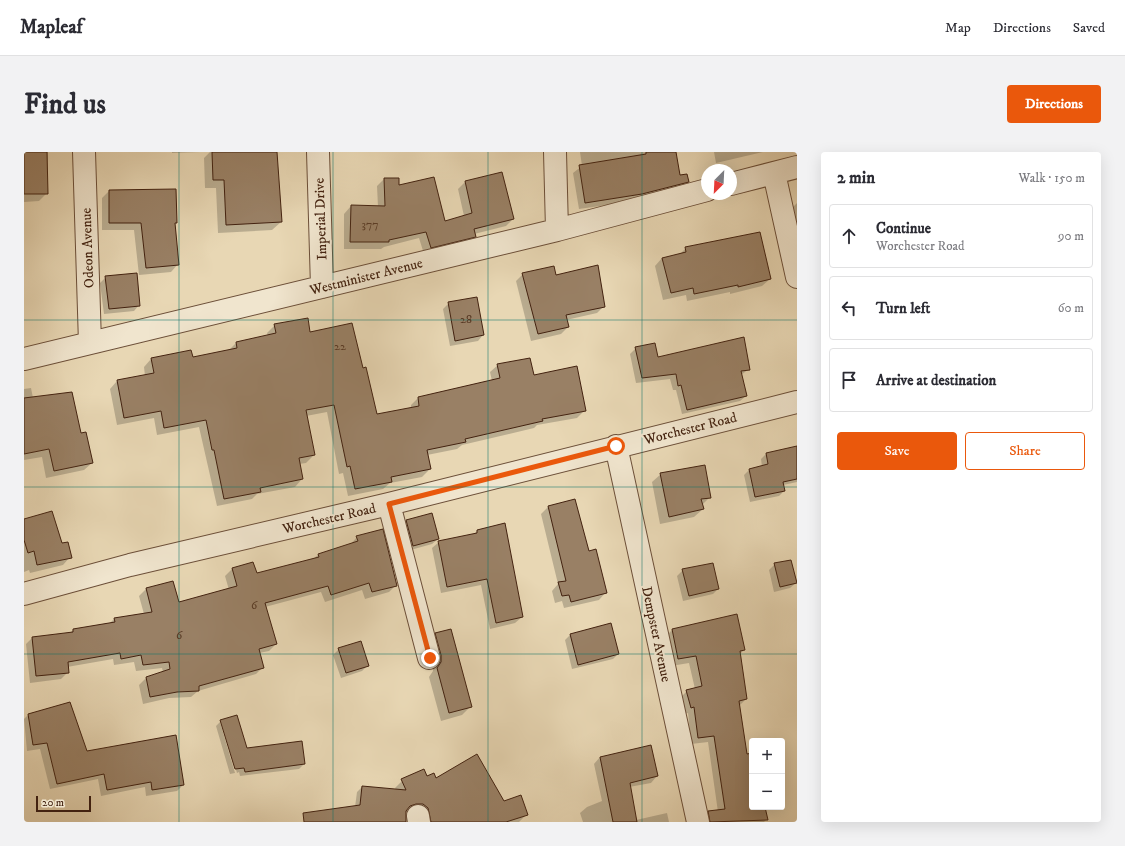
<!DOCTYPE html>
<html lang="en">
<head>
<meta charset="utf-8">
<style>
	:root { --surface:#fff; --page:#f2f2f3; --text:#2b2b33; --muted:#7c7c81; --line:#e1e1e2; --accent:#ea580c }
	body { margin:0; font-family:"IM FELL DW Pica",serif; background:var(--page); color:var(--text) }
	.controls { position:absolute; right:12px; bottom:12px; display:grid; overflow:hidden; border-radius:4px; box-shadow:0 4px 16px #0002 }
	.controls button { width:36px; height:36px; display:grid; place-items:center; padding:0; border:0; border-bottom:1px solid var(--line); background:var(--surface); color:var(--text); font:20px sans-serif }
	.compass { position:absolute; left:677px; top:12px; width:36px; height:36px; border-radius:50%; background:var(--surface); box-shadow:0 4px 16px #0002; rotate:204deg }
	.scale { position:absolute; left:12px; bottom:10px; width:55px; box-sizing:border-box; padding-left:4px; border:2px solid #432210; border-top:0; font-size:11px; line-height:14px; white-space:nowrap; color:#432210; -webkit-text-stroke:3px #f0e5ce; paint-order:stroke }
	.stop { position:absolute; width:12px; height:12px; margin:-9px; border:3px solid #ea580c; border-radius:50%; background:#fff }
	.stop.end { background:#ea580c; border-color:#fff; box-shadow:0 1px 4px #0008 }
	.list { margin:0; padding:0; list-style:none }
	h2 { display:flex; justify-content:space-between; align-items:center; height:52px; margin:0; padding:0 16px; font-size:17px }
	h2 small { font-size:13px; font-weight:400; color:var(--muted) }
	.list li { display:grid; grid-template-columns:26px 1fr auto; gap:12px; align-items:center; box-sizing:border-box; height:64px; margin:0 8px 8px; padding:0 8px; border:1px solid var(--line); border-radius:4px }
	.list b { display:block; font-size:15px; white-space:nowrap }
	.list p { margin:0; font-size:13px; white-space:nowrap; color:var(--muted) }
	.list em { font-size:13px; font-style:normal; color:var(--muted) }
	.actions { display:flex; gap:8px; padding:12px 16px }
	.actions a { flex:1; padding:9px 0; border:1px solid var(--accent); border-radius:4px; text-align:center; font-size:14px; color:var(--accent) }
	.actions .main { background:var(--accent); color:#fff }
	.icon { flex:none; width:22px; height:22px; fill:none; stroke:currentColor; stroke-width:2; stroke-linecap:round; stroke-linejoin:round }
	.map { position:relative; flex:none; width:773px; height:670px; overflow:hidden; border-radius:4px }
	header { display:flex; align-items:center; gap:24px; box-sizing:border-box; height:56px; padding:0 20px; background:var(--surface); border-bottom:1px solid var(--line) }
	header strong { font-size:19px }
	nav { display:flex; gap:22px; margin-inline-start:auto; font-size:14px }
	.intro { display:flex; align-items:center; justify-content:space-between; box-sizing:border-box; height:96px; padding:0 24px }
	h1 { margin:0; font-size:28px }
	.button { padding:10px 18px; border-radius:4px; background:var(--accent); color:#fff; font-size:14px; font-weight:700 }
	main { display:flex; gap:24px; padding:0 24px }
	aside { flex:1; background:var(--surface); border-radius:4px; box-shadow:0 4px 16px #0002 }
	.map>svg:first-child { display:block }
</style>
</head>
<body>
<header>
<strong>Mapleaf</strong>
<nav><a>Map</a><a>Directions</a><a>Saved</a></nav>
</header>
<div class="intro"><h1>Find us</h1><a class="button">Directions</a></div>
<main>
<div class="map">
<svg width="773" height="670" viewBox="0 0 773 670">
	<rect width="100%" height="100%" fill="#e8d7b4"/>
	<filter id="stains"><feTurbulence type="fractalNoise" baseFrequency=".005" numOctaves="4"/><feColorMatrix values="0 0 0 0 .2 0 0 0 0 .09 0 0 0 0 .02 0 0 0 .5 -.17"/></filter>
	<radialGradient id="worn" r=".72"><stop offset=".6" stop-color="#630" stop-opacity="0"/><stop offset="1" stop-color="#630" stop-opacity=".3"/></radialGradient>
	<!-- shadow -->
	<path fill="#0003" fill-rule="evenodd" d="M0,0H24L23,41L15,49L0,50Z
		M148,0H177L148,1Z
		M186,0H252L257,70L248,78L194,81L192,36H181L180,6Z
		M556,0H651L655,24L664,30L657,36L611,49L555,57L549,21L558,14Z
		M690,0H739L692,11Z
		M478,21L489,67L482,74L450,82L451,84L443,92L400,102L395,86L360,95L357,97H320V62L327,54L354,55L353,34L360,27L374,34L420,70L440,64L434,37L441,30Z
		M85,39L150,72L154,112L147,120L115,123L110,78H78V46Z
		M773,51V92L768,56Z
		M662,96L746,127L738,134L706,142V140L663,149L662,143L639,148L631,114L638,106L655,103Z
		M499,122L531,124L580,154L573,161L542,168L544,175L537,182L507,189L492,129Z
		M82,125L115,153L110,159L80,162L76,131Z
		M425,151L459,183L454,189L426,194L419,157Z
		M251,173L286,181L338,217L352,263L387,256V253L394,246L468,229L466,220L474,213L509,224L561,258L553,266L513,273L510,276L438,293L433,297L403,303L406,317L398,325L366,331L359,337L324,344L319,321L315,322L303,260L282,264L290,303L282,311L275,312L278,327L271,335L233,342L228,347L193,354L175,275L133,283L130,266L93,273L86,237L93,229L121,224L120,215L127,207L167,200L168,206L205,198L212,191L244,184L243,181Z
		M612,196L633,206L725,217L717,223L722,244L716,249L658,262L652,238H649L646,227L612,231L606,202Z
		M7,236L9,246L56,282L68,311L60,318L22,326L18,305L0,308V237Z
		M773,295V330L759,333L760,339L755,344L726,350L720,323L725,318L738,315L737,307L742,302Z
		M637,322L686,345L678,353L679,357L670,365L636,372L628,330Z
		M524,355L564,400L582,440L575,448L540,456L538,449L531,451L528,439L534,432L517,362Z
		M0,368L37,393L46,405L39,413L6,421L5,418L0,420Z
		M382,369L414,387L408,392L383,399L377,374Z
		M453,379L498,465L491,471L466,477L457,433L417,441L408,396L415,390L449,383Z
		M333,385L372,433L365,440L341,447L338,438L301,450L297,440L241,455L252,492L245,499L235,501L239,515L232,522L174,539L167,545L145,546L119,552L115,533L122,526L139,520L138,516L112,519L110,510L90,513L89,507L43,515L44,520L37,527L6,531L2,492L8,486L45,482L49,478L86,471L90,467L120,462L115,444L122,437L149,430L155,451L205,438L201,424L208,417L229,411L232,423L289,407L294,403L326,393Z
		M751,412L772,431L766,436L750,440L745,418Z
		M659,418L694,437L689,442L659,449L653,424Z
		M649,477L720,498L716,502L722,547L715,554L722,603L728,602V655H740L742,668L740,670H689L688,666L694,660L684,590L667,592L664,561L660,562L656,546L663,539L671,537L665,511L647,514L642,484Z
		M412,482L447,554L438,563L417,569L405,525L409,519V512L404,490ZM412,486H414L419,508H417Z
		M546,483L594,502L589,507L548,517L541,488Z
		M315,497L344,513L338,519L317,526L309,503Z
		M4,563L62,600L159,633L153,639L122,644L121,635L77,644L74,627L26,637L16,597L3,599L0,567Z
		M197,569L222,597L280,612L275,617L216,624L215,620L213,621L198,570H196L211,621L206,622L192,574Z
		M576,605L633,624L627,631L605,635L612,668L643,661L645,670H559L556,661L563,655L578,649L570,612Z
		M403,625L479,650L503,662L495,670H398L391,660H382L374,642L372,670H286L331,655L333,640L338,635L372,638L371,636L379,628Z"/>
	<!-- building -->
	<path fill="#998065" stroke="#432210" d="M0,0H23L24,42H0Z
		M188,0H253L258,70L202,73L200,28H189Z
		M622,0H652L656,23L663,22L665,30L618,42L561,51L555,13L622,2Z
		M478,20L490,67L450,77L452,85L407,96L402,80L365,88V90H326L327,53L361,54L360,26H375V33L410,25L421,69L448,61L441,29Z
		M152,37L153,71H151L155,113L122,116L117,71H85V38Z
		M736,80L747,127L714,135V133L670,142L669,136L647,141L638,106L662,100L661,95Z
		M574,113L581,155L542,163L545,175L514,182L498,121L530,114L532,123Z
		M113,121L116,154L85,157L81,124Z
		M453,145L460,183L431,189L424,150Z
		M284,166L286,180L328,171L339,216L342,215L353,262L395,254L394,245L476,226L473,212L506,206L510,223L553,214L562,259L518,267L519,269L441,287L442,290L403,298L407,317L367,325L368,330L331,337L326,314L323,315L310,253L282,258L291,303L275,306L279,327L236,336L237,340L200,347L190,298H188L182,268L140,276L137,259L100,266L93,228L130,221L127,206L167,198L169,205L213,196L212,190L252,181L250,172Z
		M720,185L726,218L717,219L723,244L663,258L657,233L654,234L652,222L618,226L611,195L631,191L634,205Z
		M48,240L57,281L62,280L69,311L30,319L25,297L0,302V246Z
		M773,294V327L759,330L761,339L731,345L725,317L744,312L742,301Z
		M681,313L687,346L677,347L680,357L645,365L636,321Z
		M551,347L565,399L572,397L583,441L547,450L545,443L538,444L534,430L542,429L524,354Z
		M28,359L38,391L44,390L48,406L13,413L10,399L4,401L0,388V367Z
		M408,361L415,387L389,394L382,368Z
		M481,371L499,465L472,471L463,427L423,435L414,389L453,381V378Z
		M359,377L373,434L348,440L345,431L307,443L304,434L241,451L253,492L235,497L240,516L175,534V539L153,540L126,545L122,525L146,517L145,510L119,513L117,503L97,507L96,501L44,510L45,521L12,524L8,485L49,480V477L91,470L90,466L128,460L122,436L149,429L155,450L213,434L208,416L229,410L233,421L295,405L294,402L334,389L332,384Z
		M767,408L773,431L756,435L750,411Z
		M689,411L695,437L665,444L658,417Z
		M713,462L721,498L716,499L723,547L715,549L723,602L728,601V655H741L744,668L686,670L684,659L701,657L690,584L674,586L670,555L667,556L662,538L678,534L672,504L654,507L648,477Z
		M587,471L595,502L554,513L546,482Z
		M427,477L448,555L425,561L413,516L417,510V503L411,481Z
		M337,489L345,514L322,521L314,496Z
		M46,550L63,599L152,583L160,633L128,638L127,630L83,638L80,622L33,632L23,591L9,593L4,562Z
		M213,563L223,596L278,589L281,612L221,620L220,616L211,617L196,568Z
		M627,593L634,624L606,631L613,670H589L576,605Z
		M453,602L480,649L497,643L504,663L482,670H407L404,656L399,652H392L386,654L382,659V670H280L279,661L336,653L338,634L382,638L377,627L400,617L403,624L410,621L412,626Z"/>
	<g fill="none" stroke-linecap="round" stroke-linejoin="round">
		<defs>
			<path id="minor" d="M60,0L66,191
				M294,0L298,135
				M531,0L533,78
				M750,21L773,125
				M707,32L773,15
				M0,207L533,78L683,38
				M592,294L674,670
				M365,352L405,506
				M0,442L106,413L365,352L773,250
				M394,664L395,670"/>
		</defs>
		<!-- minor casing -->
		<use href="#minor" stroke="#6c4f39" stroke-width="24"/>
		<!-- minor -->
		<use href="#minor" stroke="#f0e5ce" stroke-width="22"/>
	</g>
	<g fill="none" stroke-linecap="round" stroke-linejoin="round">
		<!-- route -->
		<path stroke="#ea580c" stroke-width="5" d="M406,506L365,352L592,294"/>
	</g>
	<!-- grid -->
	<path fill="none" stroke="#0f766e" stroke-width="1" stroke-opacity="0.55" d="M155,0V670M309,0V670M464,0V670M618,0V670M0,168H773M0,335H773M0,502H773"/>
	<g text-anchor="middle" stroke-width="4" stroke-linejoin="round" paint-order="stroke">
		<!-- number labels -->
		<g font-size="12" fill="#583a25">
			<text x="346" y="76">377</text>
			<text x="442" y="171">28</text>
			<text x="316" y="198">22</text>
			<text x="230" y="457">6</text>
			<text x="155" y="487">6</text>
		</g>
		<!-- street labels -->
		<g font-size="14" fill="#432210" stroke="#f0e5ce">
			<text transform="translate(296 67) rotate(-92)" y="5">Imperial Drive</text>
			<text transform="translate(63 96) rotate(-92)" y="5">Odeon Avenue</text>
			<text transform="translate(342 124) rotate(-14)" y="5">Westminister Avenue</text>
			<text transform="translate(666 276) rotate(-14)" y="5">Worchester Road</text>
			<text transform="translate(305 366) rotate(-13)" y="5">Worchester Road</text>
			<text transform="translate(633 482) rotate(78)" y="5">Dempster Avenue</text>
		</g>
	</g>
	<rect width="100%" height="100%" filter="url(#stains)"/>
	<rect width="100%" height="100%" fill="url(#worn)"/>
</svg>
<div class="controls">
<button>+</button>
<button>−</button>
</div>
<svg class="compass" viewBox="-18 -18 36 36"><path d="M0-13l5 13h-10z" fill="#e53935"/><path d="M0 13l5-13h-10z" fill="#7c7c81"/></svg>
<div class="scale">20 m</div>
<div class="stop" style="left:592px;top:294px"></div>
<div class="stop end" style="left:406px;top:506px"></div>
</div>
<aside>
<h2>2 min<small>Walk · 150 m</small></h2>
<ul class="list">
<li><svg class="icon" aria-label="ahead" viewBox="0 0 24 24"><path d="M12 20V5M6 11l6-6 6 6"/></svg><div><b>Continue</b><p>Worchester Road</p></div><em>90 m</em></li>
<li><svg class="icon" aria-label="left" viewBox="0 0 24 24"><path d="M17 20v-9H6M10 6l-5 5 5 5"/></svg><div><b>Turn left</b></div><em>60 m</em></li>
<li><svg class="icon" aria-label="arrive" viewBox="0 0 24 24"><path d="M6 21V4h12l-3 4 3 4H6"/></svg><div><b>Arrive at destination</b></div></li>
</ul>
<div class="actions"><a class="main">Save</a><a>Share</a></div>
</aside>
</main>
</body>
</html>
